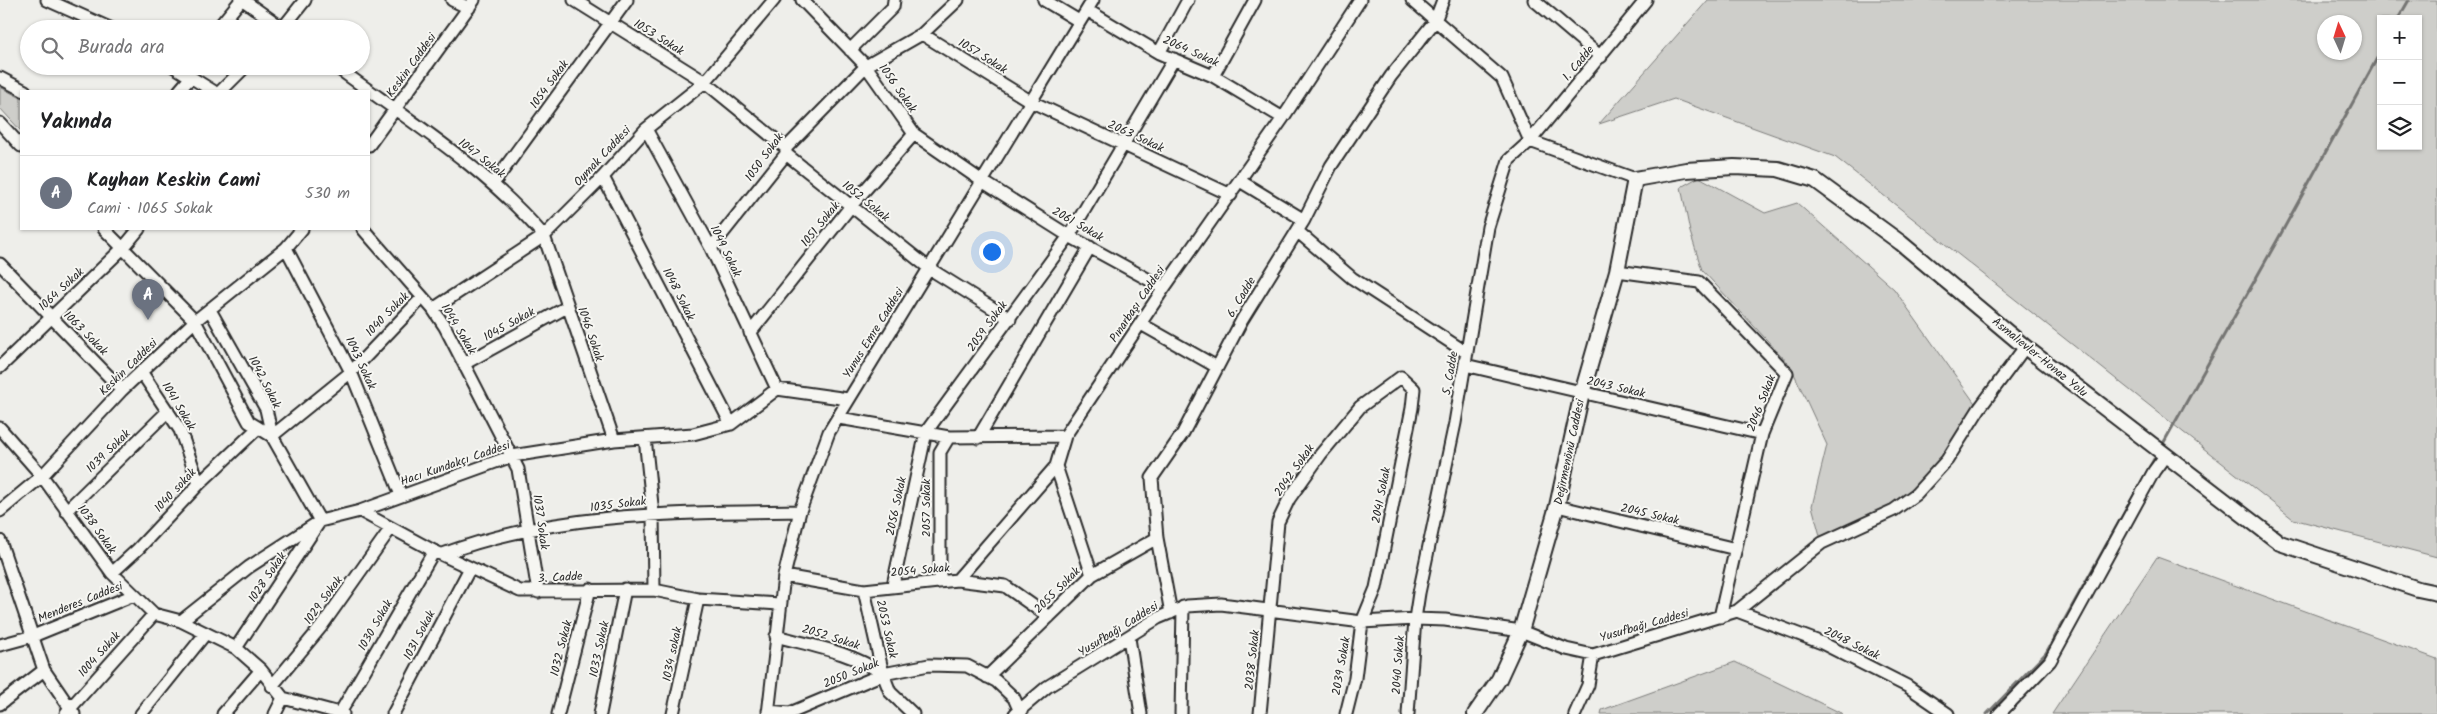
<!DOCTYPE html>
<html lang="tr">
<head>
<meta charset="utf-8">
<style>
	:root { --surface:#fff; --page:#f6f6f6; --text:#202124; --muted:#757577; --line:#e0e0e0; --accent:#2563eb }
	body { margin:0; font-family:Kalam,sans-serif; background:var(--page); color:var(--text) }
	.controls { position:absolute; right:15px; top:15px; display:grid; overflow:hidden; border-radius:0px; box-shadow:0 1px 4px #0004 }
	.controls button { width:45px; height:45px; display:grid; place-items:center; padding:0; border:0; border-bottom:1px solid var(--line); background:var(--surface); color:var(--text); font:25px sans-serif }
	.compass { position:absolute; left:2317px; top:15px; width:45px; height:45px; border-radius:50%; background:var(--surface); box-shadow:0 1px 4px #0004; rotate:356deg }
	.you { position:absolute; left:991px; top:251px; width:18px; height:18px; margin:-12px; border:4px solid #fff; border-radius:50%; background:#1a73e8; box-shadow:0 0 0 8px #1a73e833 }
	.badge { display:grid; place-items:center; width:32px; height:32px; border-radius:50%; background:var(--accent); color:#fff; font-size:16px; font-weight:700 }
	.pin { position:absolute; translate:-50% -41px; filter:drop-shadow(0 1px 2px #0008) }
	.pin::after { content:''; position:absolute; top:26px; width:18px; height:15px; background:inherit; clip-path:polygon(0 0,100% 0,50% 100%) }
	.list { margin:0; padding:0; list-style:none }
	h2 { display:flex; justify-content:space-between; align-items:center; height:65px; margin:0; padding:0 20px; font-size:21px }
	h2 small { font-size:16px; font-weight:400; color:var(--muted) }
	.list li { display:grid; grid-template-columns:32px 1fr auto; gap:15px; align-items:center; box-sizing:border-box; height:75px; padding:0 20px; border-top:1px solid var(--line) }
	.list b { display:block; font-size:19px; white-space:nowrap }
	.list p { margin:0; font-size:16px; white-space:nowrap; color:var(--muted) }
	.list em { font-size:16px; font-style:normal; color:var(--muted) }
	.icon { flex:none; width:28px; height:28px; fill:none; stroke:currentColor; stroke-width:2; stroke-linecap:round; stroke-linejoin:round }
	.map { position:relative; flex:none; width:2437px; height:714px; overflow:hidden }
	.search { position:absolute; background:var(--surface); box-shadow:0 1px 4px #0004; left:20px; top:20px; width:350px; height:55px; display:flex; align-items:center; gap:12px; box-sizing:border-box; padding:0 18px; border-radius:28px; color:var(--muted); font-size:19px }
	.panel { position:absolute; background:var(--surface); box-shadow:0 1px 4px #0004; left:20px; top:90px; width:350px; height:140px; border-radius:0px }
	.map>svg:first-child { display:block }
</style>
</head>
<body>
<div class="map">
<svg width="2437" height="714" viewBox="0 0 2437 714">
	<rect width="100%" height="100%" fill="#eeeeea"/>
	<filter id="ink" filterUnits="userSpaceOnUse"><feTurbulence type="fractalNoise" baseFrequency=".02" numOctaves="2"/><feDisplacementMap in="SourceGraphic" scale="10" xChannelSelector="R" yChannelSelector="G"/><feConvolveMatrix kernelMatrix="1 2 1 2 8 2 1 2 1" color-interpolation-filters="sRGB"/></filter>
	<g filter="url(#ink)">
		<!-- green -->
		<path fill="#cececa" stroke="#7c7c7a" fill-rule="evenodd" d="M1708,0H2437V557L2293,519L1835,157L1674,99L1599,124ZM2381,19H2418V146H2381ZM2324,22H2354V52H2324Z
			M0,87L21,98V131L0,108Z
			M1699,177L1765,213L1797,203L1894,289L1979,409L1916,494L1822,543L1812,506L1827,445L1790,365L1702,270L1690,232L1681,187Z
			M2157,557L2437,659V714H2052Z
			M1735,662L1843,714H1601L1602,710Z"/>
		<g fill="none" stroke-linecap="round" stroke-linejoin="round">
			<!-- stream -->
			<path stroke="#757573" stroke-width="3" d="M2398,19L2409,0
				M2164,442L2278,239L2381,51
				M1987,714L2046,653L2154,459"/>
			<defs>
				<path id="minor" d="M47,0L112,29
					M243,0L284,29
					M452,0L469,8
					M574,0L705,82L786,148
					M802,0L866,66L914,134L982,181L1069,236L1164,288
					M1044,0L1079,21
					M1412,0L1502,78L1530,141
					M1534,0L1601,57
					M1087,10L1159,53L1213,76L1283,118
					M217,29L241,0
					M282,29L305,0
					M922,34L1030,101L1231,195
					M850,50L893,7L894,0
					M1159,53L1188,0
					M173,66L213,91
					M335,66C407,119 486,168 544,236L614,440
					M1213,76L1255,0
					M0,78L25,91
					M179,91L191,77
					M221,91L246,66
					M0,123L21,146
					M646,129L711,248L777,389
					M1530,141L1635,179
					M369,145L474,0
					M786,154L930,269L1010,319
					M603,177L731,424
					M1240,181L1304,220
					M493,184L627,0
					M104,229L195,321L249,422L272,436L351,372L422,298
					M363,229L433,309L445,327L518,469L538,592
					M1297,231L1352,278L1467,353
					M286,248L351,372L401,495
					M711,248L786,154V148L866,66L922,34L958,0
					M0,264L122,390
					M1617,271L1699,282L1787,373L1762,434L1720,617
					M433,309L544,236L603,177L646,129L705,82L774,0
					M210,310L266,409L272,436L320,521L236,648
					M1141,324L1217,367
					M750,333L851,206L914,134
					M464,364L567,307
					M1465,365L1762,434
					M0,367L124,247L139,229
					M142,373L180,430L199,484
					M839,418L949,437L1065,436
					M0,428L42,476L112,573L154,614L181,621L236,648L261,670L283,698L343,714
					M645,438L653,514L654,590
					M978,438L1090,247
					M1557,506L1736,549
					M0,511L42,476L122,390L195,321L286,248L302,229
					M66,511L168,411
					M360,511L434,551L520,591L654,590L698,599L779,604
					M0,541L44,670L74,714
					M443,554C558,511 680,513 800,511
					M112,573L138,549L199,484L258,428
					M1092,575L1056,466L1065,436L1164,288L1283,118L1360,0
					M784,576L864,590L957,580L1005,586L1049,617
					M957,580L1056,466
					M940,581V452L949,437
					M893,585L926,432L1069,236L1174,59
					M864,590L883,674L890,692L913,714
					M1737,611L1822,643L1907,686L1948,714
					M1171,613L1157,538L1152,478L1183,433L1242,320L1304,220L1331,166L1391,76L1435,21L1443,0
					M181,621L249,567L320,521L360,511L512,456L614,440L693,434L731,424L777,389L848,399
					M776,636C813,646 851,652 883,674
					M1129,638L1141,714
					M0,645L33,636L134,595
					M987,677L1092,575L1157,538
					M272,686L321,627L391,528
					M0,704L44,670
					M768,711L790,713L883,674L929,665L967,666L996,681L1014,698L1021,714
					M66,713L154,614
					M340,713L434,551
					M141,714L206,633
					M223,714L261,670
					M275,714L283,698
					M393,714L470,568
					M558,714L590,589
					M600,714L625,589
					M673,714L698,599
					M768,714L784,576L800,511L829,432L1093,0
					M1015,714L1047,687L1158,618L1187,606L1221,604L1362,622L1415,619L1445,620L1521,631L1566,649L1593,655L1737,611L1822,543L1894,510L1916,494L1947,460L1979,409L2025,347
					M1181,714L1183,607
					M1260,714L1278,522L1289,499L1321,454L1360,407L1401,377L1414,389L1412,408L1376,588L1362,622L1355,678L1346,714
					M1408,714L1415,619L1419,593L1455,423L1488,227L1509,160L1530,141L1646,0
					M1575,714L1588,685L1593,655
					M1999,714L2050,661L2154,471L2165,456"/>
				<path id="major" d="M1475,714L1499,679L1521,631L1557,506L1582,393L1617,271L1635,179L1686,170L1734,167L1778,169L1815,180L1901,243L2025,347L2280,543L2418,589L2437,593"/>
			</defs>
			<!-- minor casing -->
			<use href="#minor" stroke="#2b2b2b" stroke-width="15"/>
			<!-- major casing -->
			<use href="#major" stroke="#2b2b2b" stroke-width="18"/>
			<!-- minor -->
			<use href="#minor" stroke="#f6f6f2" stroke-width="11"/>
			<!-- major -->
			<use href="#major" stroke="#f6f6f2" stroke-width="14"/>
		</g>
	</g>
	<g text-anchor="middle" stroke-width="4" stroke-linejoin="round" paint-order="stroke">
		<!-- street labels -->
		<g font-size="12" fill="#2b2b2b" stroke="#f6f6f2">
			<text transform="translate(659 37) rotate(32)" y="4">1053 Sokak</text>
			<text transform="translate(1191 51) rotate(24)" y="4">2064 Sokak</text>
			<text transform="translate(983 56) rotate(32)" y="4">1057 Sokak</text>
			<text transform="translate(1578 63) rotate(-50)" y="4">1. Cadde</text>
			<text transform="translate(411 65) rotate(-54)" y="4">Keskin Caddesi</text>
			<text transform="translate(549 84) rotate(-54)" y="4">1054 Sokak</text>
			<text transform="translate(898 88) rotate(55)" y="4">1056 Sokak</text>
			<text transform="translate(1136 136) rotate(25)" y="4">2063 Sokak</text>
			<text transform="translate(602 156) rotate(-47)" y="4">Oymak Caddesi</text>
			<text transform="translate(764 157) rotate(-54)" y="4">1050 Sokak</text>
			<text transform="translate(482 158) rotate(38)" y="4">1047 Sokak</text>
			<text transform="translate(866 201) rotate(39)" y="4">1052 Sokak</text>
			<text transform="translate(820 224) rotate(-51)" y="4">1051 Sokak</text>
			<text transform="translate(1078 224) rotate(30)" y="4">2061 Sokak</text>
			<text transform="translate(726 251) rotate(64)" y="4">1049 Sokak</text>
			<text transform="translate(61 289) rotate(-43)" y="4">1064 Sokak</text>
			<text transform="translate(679 294) rotate(63)" y="4">1048 Sokak</text>
			<text transform="translate(1241 297) rotate(-59)" y="4">6. Cadde</text>
			<text transform="translate(1137 304) rotate(-56)" y="4">Pınarbaşı Caddesi</text>
			<text transform="translate(387 314) rotate(-46)" y="4">1040 Sokak</text>
			<text transform="translate(509 324) rotate(-29)" y="4">1045 Sokak</text>
			<text transform="translate(987 326) rotate(-54)" y="4">2059 Sokak</text>
			<text transform="translate(459 329) rotate(59)" y="4">1044 Sokak</text>
			<text transform="translate(86 333) rotate(45)" y="4">1063 Sokak</text>
			<text transform="translate(873 333) rotate(-58)" y="4">Yunus Emre Caddesi</text>
			<text transform="translate(591 334) rotate(71)" y="4">1046 Sokak</text>
			<text transform="translate(2040 357) rotate(39)" y="4">Asmalıevler-Honaz Yolu</text>
			<text transform="translate(361 363) rotate(65)" y="4">1043 Sokak</text>
			<text transform="translate(128 367) rotate(-44)" y="4">Keskin Caddesi</text>
			<text transform="translate(1450 373) rotate(-80)" y="4">5. Cadde</text>
			<text transform="translate(265 382) rotate(63)" y="4">1042 Sokak</text>
			<text transform="translate(1616 387) rotate(13)" y="4">2043 Sokak</text>
			<text transform="translate(1761 403) rotate(-69)" y="4">2046 Sokak</text>
			<text transform="translate(179 406) rotate(59)" y="4">1041 Sokak</text>
			<text transform="translate(108 451) rotate(-44)" y="4">1039 Sokak</text>
			<text transform="translate(1569 452) rotate(-78)" y="4">Değirmenönü Caddesi</text>
			<text transform="translate(455 463) rotate(-19)" y="4">Hacı Kundakçı Caddesi</text>
			<text transform="translate(1294 470) rotate(-55)" y="4">2042 Sokak</text>
			<text transform="translate(175 490) rotate(-47)" y="4">1040 sokak</text>
			<text transform="translate(1381 495) rotate(-79)" y="4">2041 Sokak</text>
			<text transform="translate(618 504) rotate(-7)" y="4">1035 Sokak</text>
			<text transform="translate(896 506) rotate(-78)" y="4">2056 Sokak</text>
			<text transform="translate(926 508) rotate(-90)" y="4">2057 Sokak</text>
			<text transform="translate(1650 514) rotate(13)" y="4">2045 Sokak</text>
			<text transform="translate(541 522) rotate(82)" y="4">1037 Sokak</text>
			<text transform="translate(97 529) rotate(54)" y="4">1038 Sokak</text>
			<text transform="translate(920 570) rotate(-5)" y="4">2054 Sokak</text>
			<text transform="translate(267 577) rotate(-56)" y="4">1028 Sokak</text>
			<text transform="translate(560 577) rotate(-3)" y="4">3. Cadde</text>
			<text transform="translate(1057 590) rotate(-45)" y="4">2055 Sokak</text>
			<text transform="translate(323 600) rotate(-54)" y="4">1029 Sokak</text>
			<text transform="translate(80 602) rotate(-22)" y="4">Menderes Caddesi</text>
			<text transform="translate(375 625) rotate(-60)" y="4">1030 Sokak</text>
			<text transform="translate(1644 625) rotate(-16)" y="4">Yusufbağı Caddesi</text>
			<text transform="translate(887 629) rotate(77)" y="4">2053 Sokak</text>
			<text transform="translate(1118 629) rotate(-32)" y="4">Yusufbağı Caddesi</text>
			<text transform="translate(419 635) rotate(-62)" y="4">1031 Sokak</text>
			<text transform="translate(831 637) rotate(17)" y="4">2052 Sokak</text>
			<text transform="translate(1852 643) rotate(26)" y="4">2048 Sokak</text>
			<text transform="translate(561 648) rotate(-76)" y="4">1032 Sokak</text>
			<text transform="translate(599 649) rotate(-78)" y="4">1033 Sokak</text>
			<text transform="translate(99 654) rotate(-48)" y="4">1004 Sokak</text>
			<text transform="translate(672 654) rotate(-78)" y="4">1034 sokak</text>
			<text transform="translate(1252 660) rotate(-84)" y="4">2038 Sokak</text>
			<text transform="translate(1398 665) rotate(-86)" y="4">2040 Sokak</text>
			<text transform="translate(1341 666) rotate(-80)" y="4">2039 Sokak</text>
			<text transform="translate(851 673) rotate(-22)" y="4">2050 Sokak</text>
		</g>
	</g>
</svg>
<div class="controls">
<button>+</button>
<button>−</button>
<button><svg class="icon" aria-label="layers" viewBox="0 0 24 24"><path d="M12 4l9 5-9 5-9-5zM3 14l9 5 9-5"/></svg></button>
</div>
<svg class="compass" viewBox="-18 -18 36 36"><path d="M0-13l5 13h-10z" fill="#e53935"/><path d="M0 13l5-13h-10z" fill="#757577"/></svg>
<div class="you"></div>
<div class="pin badge" style="left:148px;top:320px;background:#6b7280">A</div>
<div class="search"><svg class="icon" aria-label="search" viewBox="0 0 24 24"><circle cx="10" cy="10" r="6"/><path d="M15 15l6 6"/></svg>Burada ara</div>
<section class="panel">
<h2>Yakında<small></small></h2>
<ul class="list">
<li><span class="badge" style="background:#6b7280">A</span><div><b>Kayhan Keskin Cami</b><p>Cami · 1065 Sokak</p></div><em>530 m</em></li>
</ul>
</section>
</div>
</body>
</html>
